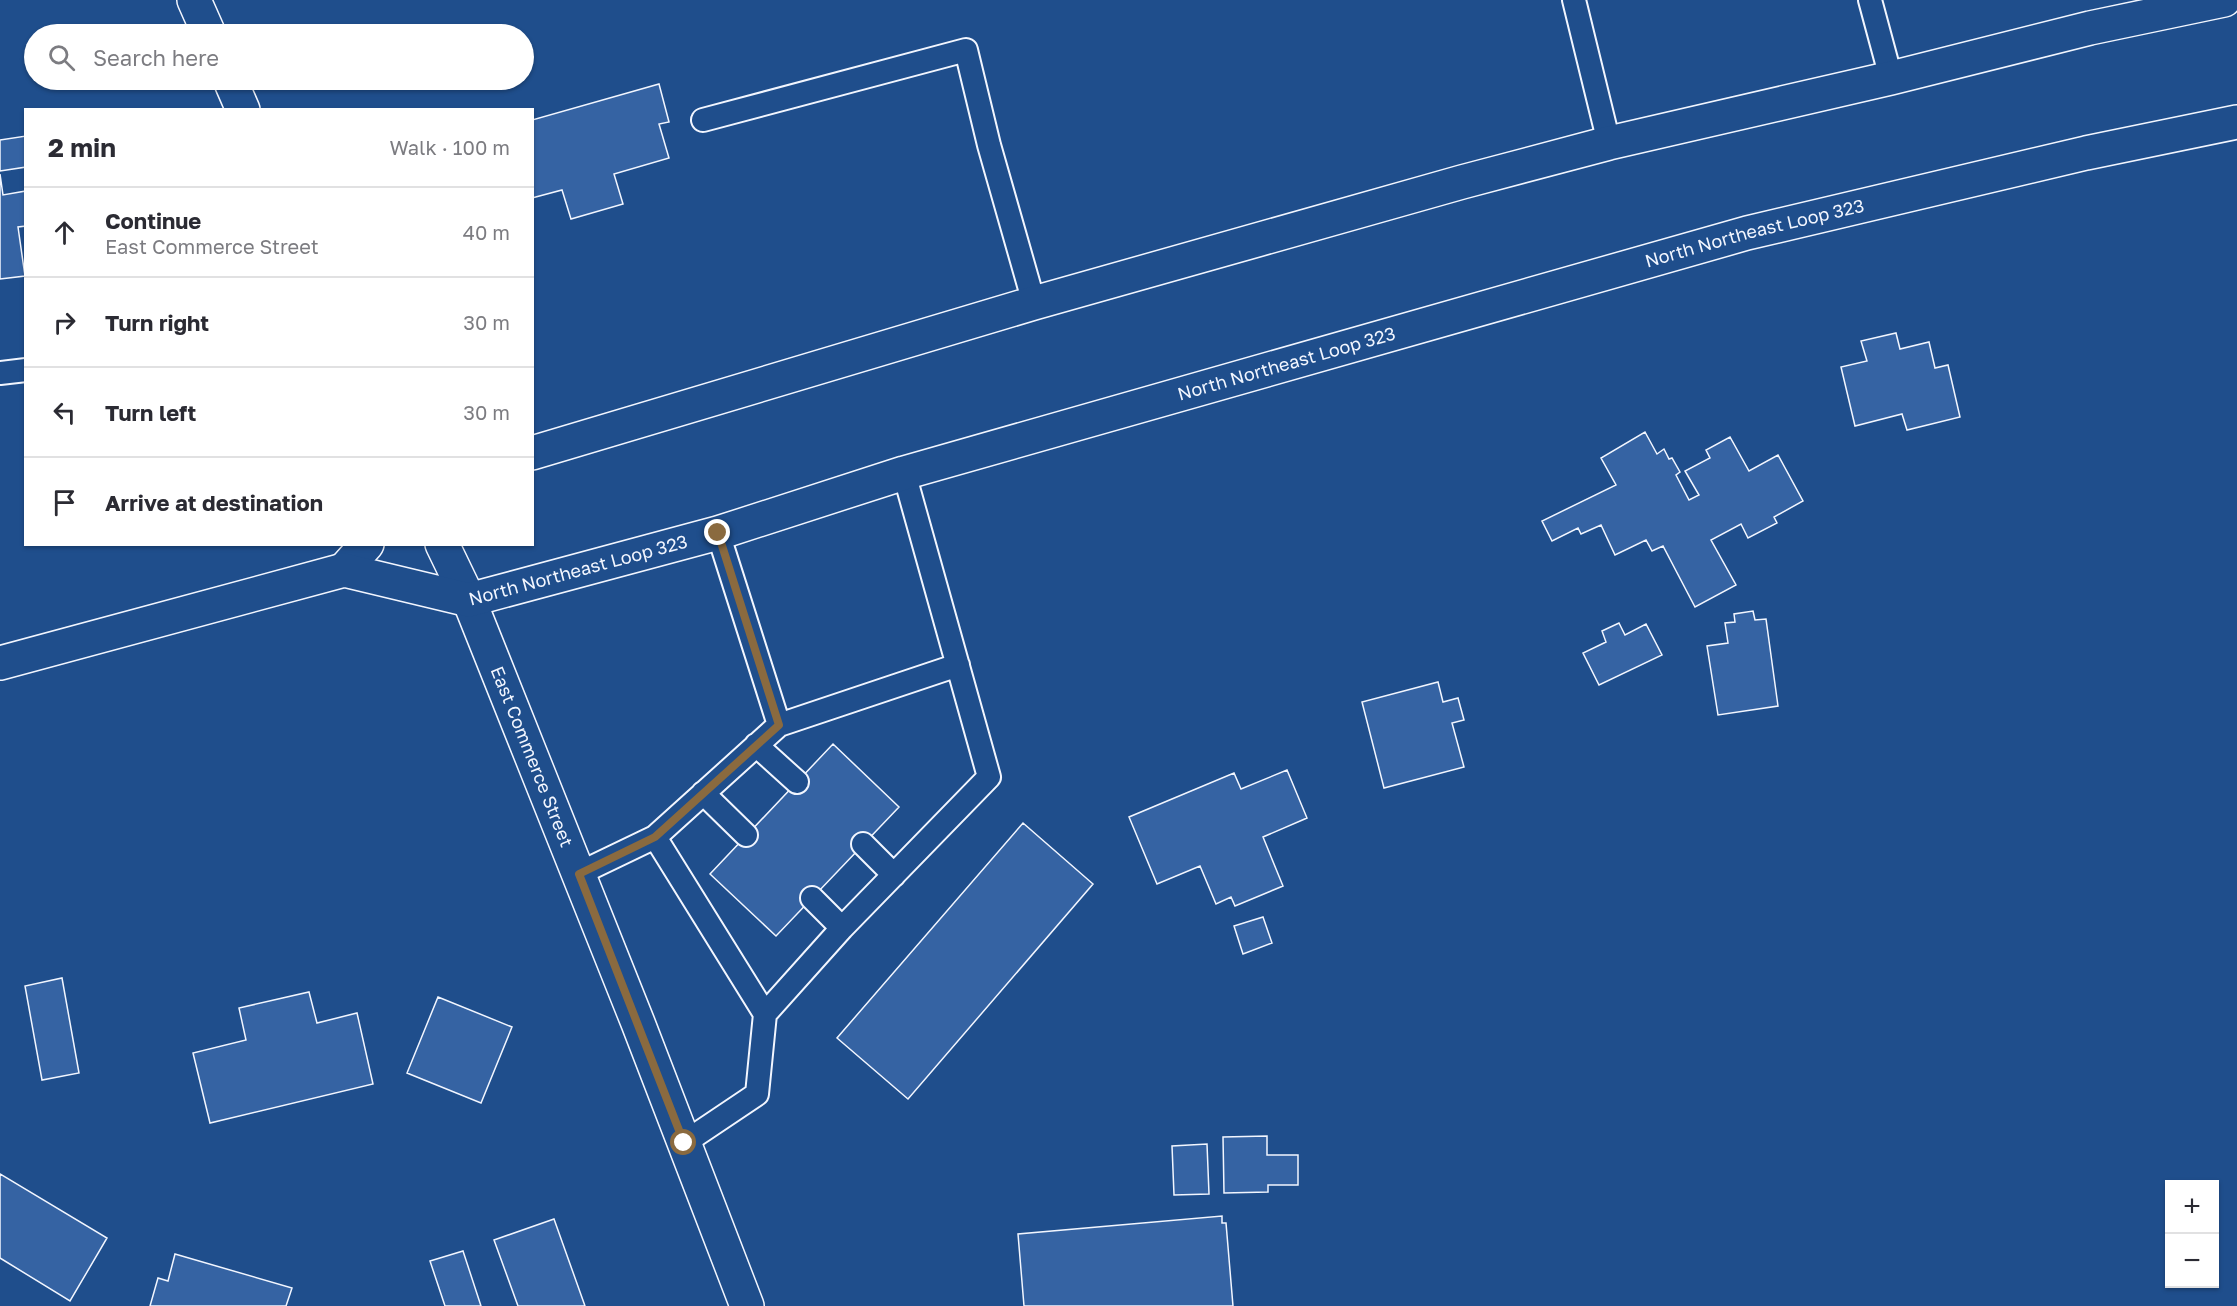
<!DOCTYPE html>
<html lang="en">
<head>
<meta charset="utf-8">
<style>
	:root { --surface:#fff; --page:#f2f2f3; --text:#2b2b33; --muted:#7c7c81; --line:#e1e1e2 }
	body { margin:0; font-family:"Golos Text",sans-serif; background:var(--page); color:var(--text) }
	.controls { position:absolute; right:18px; bottom:18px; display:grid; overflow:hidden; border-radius:0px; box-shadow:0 2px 4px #0004 }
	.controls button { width:54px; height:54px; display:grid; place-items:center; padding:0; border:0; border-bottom:2px solid var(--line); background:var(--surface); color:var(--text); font:30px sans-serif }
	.stop { position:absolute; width:18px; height:18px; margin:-14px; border:4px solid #8a6a3f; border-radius:50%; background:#fff }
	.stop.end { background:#8a6a3f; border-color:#fff; box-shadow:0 2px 6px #0008 }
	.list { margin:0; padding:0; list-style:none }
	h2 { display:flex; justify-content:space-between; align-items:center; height:78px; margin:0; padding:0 24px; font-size:26px }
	h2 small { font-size:20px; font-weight:400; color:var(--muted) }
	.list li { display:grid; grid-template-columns:39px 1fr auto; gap:18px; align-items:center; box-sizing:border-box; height:90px; padding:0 24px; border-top:2px solid var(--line) }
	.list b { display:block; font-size:22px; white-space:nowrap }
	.list p { margin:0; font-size:20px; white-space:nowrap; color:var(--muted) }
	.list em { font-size:20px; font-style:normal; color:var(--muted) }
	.icon { flex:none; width:33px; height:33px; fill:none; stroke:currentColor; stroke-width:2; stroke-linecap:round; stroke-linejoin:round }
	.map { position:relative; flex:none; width:2237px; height:1306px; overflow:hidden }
	.search { position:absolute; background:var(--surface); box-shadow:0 2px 4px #0004; left:24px; top:24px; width:510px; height:66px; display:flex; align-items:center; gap:15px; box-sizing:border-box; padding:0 21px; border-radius:33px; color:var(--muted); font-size:22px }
	.panel { position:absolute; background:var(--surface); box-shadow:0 2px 4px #0004; left:24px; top:108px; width:510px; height:438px; border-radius:0px }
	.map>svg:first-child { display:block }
</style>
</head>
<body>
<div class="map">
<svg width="2237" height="1306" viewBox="0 0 2237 1306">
	<rect width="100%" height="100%" fill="#1f4e8c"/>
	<!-- building -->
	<path fill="#3563a3" stroke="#f2f6ff" stroke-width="1.5" d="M659,84L669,122L659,124L669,158L614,174L623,204L571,219L562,190L532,198V120Z
		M26,136V167L0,171V140Z
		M0,174L3,195L26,191V226L18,227L25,276L0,279Z
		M1896,333L1900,349L1929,342L1935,368L1948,365L1960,417L1907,430L1902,414L1855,426L1841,367L1867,361L1861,341Z
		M1645,432L1657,454L1664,449L1669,459L1672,458L1680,472L1676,475L1689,500L1699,495L1685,471L1710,458L1706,450L1730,437L1749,471L1778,455L1803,501L1774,517L1777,523L1748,538L1741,524L1711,540L1736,585L1695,607L1663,546L1652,551L1646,540L1615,555L1601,525L1581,534L1578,528L1552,541L1542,521L1616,485L1601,458Z
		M1753,611L1755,620L1766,619L1778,706L1718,715L1707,646L1728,643L1725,623L1735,622L1734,614Z
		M1619,623L1625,635L1646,624L1662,655L1599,685L1583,653L1606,642L1602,631Z
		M1438,682L1443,702L1458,698L1464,720L1452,723L1464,767L1384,788L1362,702Z
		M833,744L899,807L776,936L710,874Z
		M1287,770L1307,818L1263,837L1283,886L1235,906L1231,897L1216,904L1200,866L1157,884L1129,817L1234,773L1241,789Z
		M1023,823L1093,884L908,1099L837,1038Z
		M1263,917L1272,943L1243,954L1234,926Z
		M62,978L79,1073L42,1080L25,986Z
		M309,992L317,1023L357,1013L373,1084L210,1123L193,1053L246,1040L239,1008Z
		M438,997L512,1027L481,1103L407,1073Z
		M1267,1136V1155H1298V1185H1268V1192L1224,1193L1223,1137Z
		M1207,1144L1209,1194L1174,1195L1172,1146Z
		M0,1174L107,1238L70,1301L0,1258Z
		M1222,1216V1223H1226L1233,1306H1024L1018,1234Z
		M554,1219L585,1306H518L494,1240Z
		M463,1251L481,1306H445L430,1261Z
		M175,1254L292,1288L286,1306H150L158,1278L168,1281Z"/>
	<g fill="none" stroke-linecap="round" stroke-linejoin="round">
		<defs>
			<path id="service" d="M1574,0L1609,143
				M1870,0L1891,78
				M703,120L966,50L989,145L1034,303
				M0,373L26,370
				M718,533L779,725L655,837L765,1014L842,928L989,777L904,473
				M779,725L958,665
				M756,745L797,782
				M703,793L746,835
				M863,844L894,875
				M578,874L655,837
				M812,898L842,928
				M684,1143L757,1094L765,1014"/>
			<g id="tertiary">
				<path d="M194,0L209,34"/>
				<path d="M230,80L243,110"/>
				<path id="s1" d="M442,544L469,600L638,1023L747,1306"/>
			</g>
			<g id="trunk">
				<path d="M532,453L1034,303L1462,182L1609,143L1891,78L2090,28L2224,0"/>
				<path d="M344,570L367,544"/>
				<path id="s2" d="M0,663L344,570L469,600L718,533L904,473L1747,233L2086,153L2237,122"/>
			</g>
		</defs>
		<!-- service casing -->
		<use href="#service" stroke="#f2f6ff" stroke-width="26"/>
		<!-- tertiary casing -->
		<use href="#tertiary" stroke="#f2f6ff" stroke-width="36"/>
		<!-- trunk casing -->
		<use href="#trunk" stroke="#f2f6ff" stroke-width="36"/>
		<!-- service -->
		<use href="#service" stroke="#1f4e8c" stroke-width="22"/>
		<!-- tertiary -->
		<use href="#tertiary" stroke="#1f4e8c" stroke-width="33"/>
		<!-- trunk -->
		<use href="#trunk" stroke="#1f4e8c" stroke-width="33"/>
	</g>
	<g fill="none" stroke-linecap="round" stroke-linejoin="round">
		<!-- route -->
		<path stroke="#8a6a3f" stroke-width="8" d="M684,1143L579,874L655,837L779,725L718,533"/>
	</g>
	<g text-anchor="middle" stroke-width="4.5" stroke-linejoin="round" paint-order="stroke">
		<!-- street labels -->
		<g font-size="18" fill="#f2f6ff" stroke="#1f4e8c">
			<text dy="6" stroke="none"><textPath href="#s2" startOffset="1822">North Northeast Loop 323</textPath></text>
			<text dy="6" stroke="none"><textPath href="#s2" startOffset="1336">North Northeast Loop 323</textPath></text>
			<text dy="6" stroke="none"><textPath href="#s2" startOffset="598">North Northeast Loop 323</textPath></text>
			<text dy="6" stroke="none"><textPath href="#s1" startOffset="231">East Commerce Street</textPath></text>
		</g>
	</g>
</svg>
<div class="controls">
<button>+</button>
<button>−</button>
</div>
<div class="stop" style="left:684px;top:1143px"></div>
<div class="stop end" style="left:718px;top:533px"></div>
<div class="search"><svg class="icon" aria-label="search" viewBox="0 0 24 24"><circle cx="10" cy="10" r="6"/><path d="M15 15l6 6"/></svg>Search here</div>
<section class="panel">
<h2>2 min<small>Walk · 100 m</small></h2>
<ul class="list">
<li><svg class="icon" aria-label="ahead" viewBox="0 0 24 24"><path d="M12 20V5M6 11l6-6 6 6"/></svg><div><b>Continue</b><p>East Commerce Street</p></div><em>40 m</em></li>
<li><svg class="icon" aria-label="right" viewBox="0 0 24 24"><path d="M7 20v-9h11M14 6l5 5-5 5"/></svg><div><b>Turn right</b></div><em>30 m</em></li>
<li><svg class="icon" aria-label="left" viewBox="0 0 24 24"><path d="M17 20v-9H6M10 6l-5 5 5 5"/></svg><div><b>Turn left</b></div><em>30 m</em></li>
<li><svg class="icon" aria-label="arrive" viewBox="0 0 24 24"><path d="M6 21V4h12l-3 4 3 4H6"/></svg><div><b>Arrive at destination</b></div></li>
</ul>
</section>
</div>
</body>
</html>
